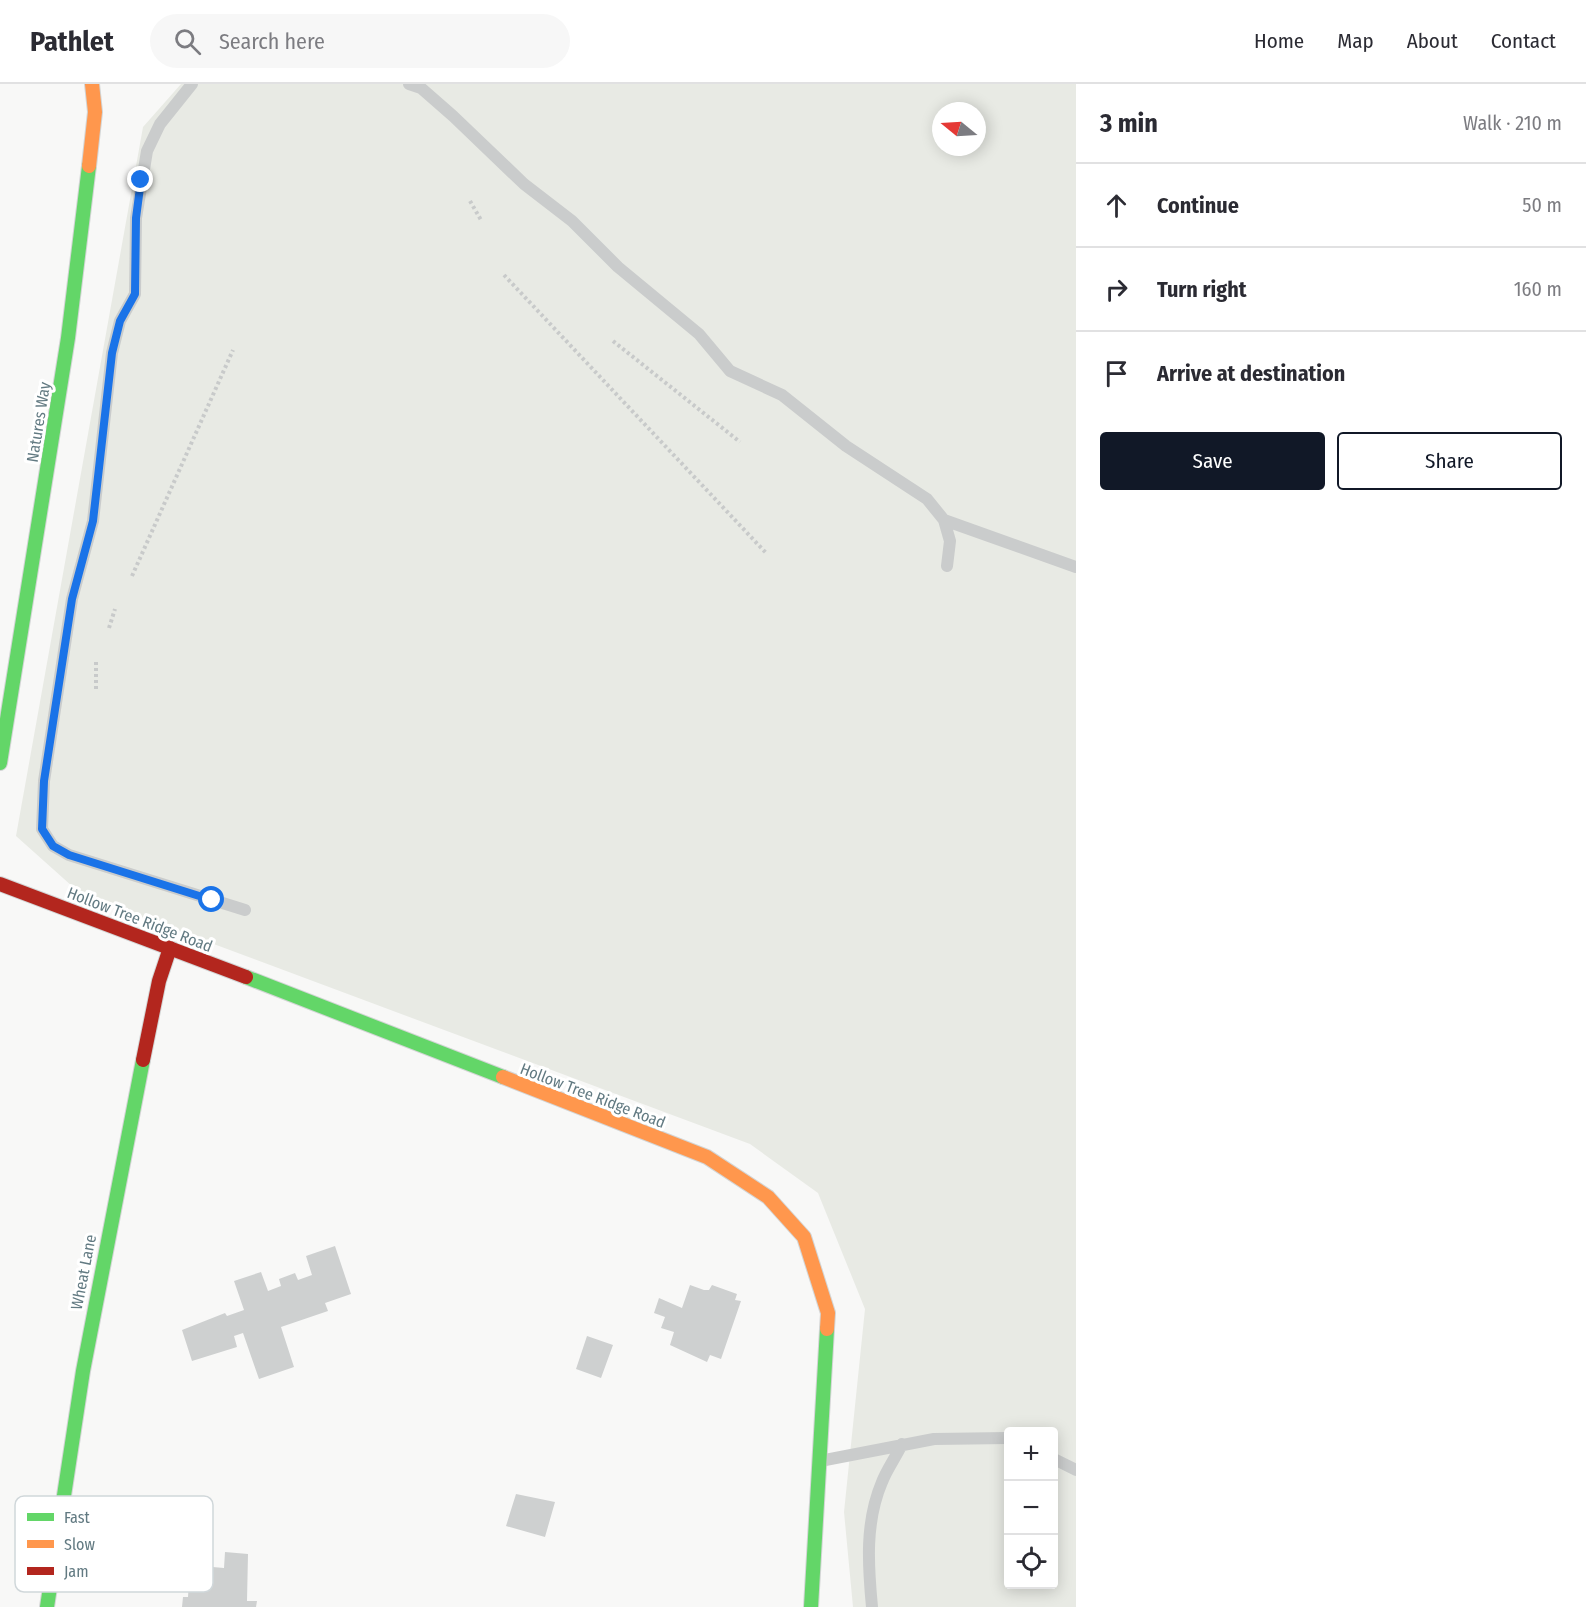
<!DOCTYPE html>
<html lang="en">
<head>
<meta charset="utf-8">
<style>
	:root { --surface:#fff; --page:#f7f7f7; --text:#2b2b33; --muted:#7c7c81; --line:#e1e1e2; --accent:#111827 }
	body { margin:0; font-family:"Fira Sans Condensed",sans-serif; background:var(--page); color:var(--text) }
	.controls { position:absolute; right:18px; bottom:18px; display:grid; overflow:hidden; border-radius:6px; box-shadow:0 3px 15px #0003 }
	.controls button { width:54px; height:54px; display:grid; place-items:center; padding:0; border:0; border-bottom:2px solid var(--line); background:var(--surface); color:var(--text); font:30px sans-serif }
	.compass { position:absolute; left:932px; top:18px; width:54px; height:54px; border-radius:50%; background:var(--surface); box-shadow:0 3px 15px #0003; rotate:288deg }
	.stop { position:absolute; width:18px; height:18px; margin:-14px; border:4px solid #1a73e8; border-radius:50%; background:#fff }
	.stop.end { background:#1a73e8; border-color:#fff; box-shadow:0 2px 6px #0008 }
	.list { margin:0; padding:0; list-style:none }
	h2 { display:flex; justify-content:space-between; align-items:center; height:78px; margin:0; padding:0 24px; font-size:26px }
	h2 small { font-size:20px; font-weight:400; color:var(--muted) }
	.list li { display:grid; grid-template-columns:39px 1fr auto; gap:18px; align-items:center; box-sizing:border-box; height:84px; padding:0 24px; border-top:2px solid var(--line) }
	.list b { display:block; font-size:22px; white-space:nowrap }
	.list em { font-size:20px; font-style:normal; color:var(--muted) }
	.actions { display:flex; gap:12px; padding:18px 24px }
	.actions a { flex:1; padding:14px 0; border:2px solid var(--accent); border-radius:6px; text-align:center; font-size:21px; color:var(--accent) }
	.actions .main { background:var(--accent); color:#fff }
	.icon { flex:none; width:33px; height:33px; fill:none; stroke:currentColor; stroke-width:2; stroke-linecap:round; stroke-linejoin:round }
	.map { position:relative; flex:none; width:1076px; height:1523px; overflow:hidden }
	header { display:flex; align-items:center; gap:36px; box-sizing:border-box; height:84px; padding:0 30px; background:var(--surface); border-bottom:2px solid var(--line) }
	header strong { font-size:28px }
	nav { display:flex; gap:33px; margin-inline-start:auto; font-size:21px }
	.search { width:420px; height:54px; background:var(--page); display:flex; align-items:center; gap:15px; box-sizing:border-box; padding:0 21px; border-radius:33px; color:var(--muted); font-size:22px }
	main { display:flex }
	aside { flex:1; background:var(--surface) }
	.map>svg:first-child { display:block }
</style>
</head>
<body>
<header>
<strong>Pathlet</strong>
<div class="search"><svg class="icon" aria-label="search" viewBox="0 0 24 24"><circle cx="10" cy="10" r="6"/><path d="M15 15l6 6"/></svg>Search here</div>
<nav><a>Home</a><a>Map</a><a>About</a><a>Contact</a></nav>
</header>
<main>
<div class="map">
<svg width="1076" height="1523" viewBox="0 0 1076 1523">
	<rect width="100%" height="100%" fill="#f8f8f7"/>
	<!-- green -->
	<path fill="#e8eae4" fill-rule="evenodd" d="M181,0H1076V1523H853L844,1428L865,1225L818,1109L750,1060L82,811L16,752L143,43ZM941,27H977V63H941ZM1008,1348H1054V1500H1008Z"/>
	<!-- building -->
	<path fill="#ced0d0" d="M335,1162L351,1210L325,1219L328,1227L281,1243L294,1283L259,1295L243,1249L234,1252L237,1263L192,1277L182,1246L225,1229L227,1232L244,1226L234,1197L261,1188L268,1207L281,1202L279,1195L295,1189L298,1196L312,1191L306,1172Z
		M690,1201L704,1206H709L712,1201L737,1210L735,1216L741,1217L721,1275L710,1271L707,1278L670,1261L674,1248L661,1244L665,1233L654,1229L659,1214L682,1224Z
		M587,1252L613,1261L601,1294L576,1285Z
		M516,1410L555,1418L545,1453L506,1442Z
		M225,1468L248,1470L247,1517H257L256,1523H182L183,1513H188L190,1481L224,1484Z"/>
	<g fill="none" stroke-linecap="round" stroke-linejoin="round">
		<defs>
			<path id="fast" d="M0,679L68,254L89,82
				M246,893L503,993
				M47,1523L83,1287L143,976
				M811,1523L827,1245"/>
			<path id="slow" d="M89,82L95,28L92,0
				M503,993L707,1073L768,1113L804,1153L828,1229L827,1245"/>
			<path id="jam" d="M0,800L246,893
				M143,976L159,897L170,864"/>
		</defs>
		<!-- fast casing -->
		<use href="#fast" stroke="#d3d5d5" stroke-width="16"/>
		<!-- slow casing -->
		<use href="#slow" stroke="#d3d5d5" stroke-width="16"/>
		<!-- jam casing -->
		<use href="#jam" stroke="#d3d5d5" stroke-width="16"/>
		<!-- path -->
		<path stroke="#c8caca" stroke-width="4" stroke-dasharray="3 3" stroke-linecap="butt" d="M470,117L481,136
			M504,191L767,470
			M613,257L740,358
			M132,492L233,266
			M109,544L115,525
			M96,578V605"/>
		<!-- lane -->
		<path stroke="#cacccc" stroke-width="12" d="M192,0L160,40L147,67L136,134L135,210L120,237L112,269L93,437L72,515L44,697L42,745L53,762L69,771L245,826
			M409,0L421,4L453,32L524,100L572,137L618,183L699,250L730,287L782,311L846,362L927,415L944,436L950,457L947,482
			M944,436L1076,483
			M1054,1375L1076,1386
			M820,1377L934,1355L1008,1354
			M872,1523C868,1481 865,1438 882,1398C887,1385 896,1373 902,1360"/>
		<!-- fast -->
		<use href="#fast" stroke="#63d668" stroke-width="14"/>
		<!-- slow -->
		<use href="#slow" stroke="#ff974d" stroke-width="14"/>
		<!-- jam -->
		<use href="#jam" stroke="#b3261e" stroke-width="14"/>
	</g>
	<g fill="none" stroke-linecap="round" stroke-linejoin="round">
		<!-- route -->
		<path stroke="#1a73e8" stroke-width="8" d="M141,96L136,134L135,210L120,237L112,269L93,437L72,515L44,697L42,745L53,762L69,771L212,816"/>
	</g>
	<g text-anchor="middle" stroke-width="6" stroke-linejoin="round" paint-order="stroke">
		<!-- street labels -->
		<g font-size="16" fill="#627a82" stroke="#fff">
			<text transform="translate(38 338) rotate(-81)" y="6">Natures Way</text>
			<text transform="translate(140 835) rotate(21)" y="6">Hollow Tree Ridge Road</text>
			<text transform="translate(593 1011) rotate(21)" y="6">Hollow Tree Ridge Road</text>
			<text transform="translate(83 1188) rotate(-79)" y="6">Wheat Lane</text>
		</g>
	</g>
	<!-- legend -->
	<rect x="15" y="1412" width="198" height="96" rx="9" fill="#fff" stroke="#d0d7da" stroke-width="1.5"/>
	<rect x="27" y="1429" width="27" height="8" fill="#63d668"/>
	<rect x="27" y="1456" width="27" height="8" fill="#ff974d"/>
	<rect x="27" y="1483" width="27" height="8" fill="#b3261e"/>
	<g font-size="16" fill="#627a82">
		<text x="64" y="1439">Fast</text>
		<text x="64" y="1466">Slow</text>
		<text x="64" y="1493">Jam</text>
	</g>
</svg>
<div class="controls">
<button>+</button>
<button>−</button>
<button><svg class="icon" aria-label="locate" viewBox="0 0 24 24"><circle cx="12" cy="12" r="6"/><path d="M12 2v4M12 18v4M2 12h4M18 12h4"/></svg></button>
</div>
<svg class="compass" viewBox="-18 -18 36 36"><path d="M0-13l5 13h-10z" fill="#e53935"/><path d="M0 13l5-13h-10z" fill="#7c7c81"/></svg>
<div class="stop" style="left:212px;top:816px"></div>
<div class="stop end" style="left:141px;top:96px"></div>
</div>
<aside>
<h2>3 min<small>Walk · 210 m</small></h2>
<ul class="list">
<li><svg class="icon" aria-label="ahead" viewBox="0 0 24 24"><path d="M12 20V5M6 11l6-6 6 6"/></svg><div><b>Continue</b></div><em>50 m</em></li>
<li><svg class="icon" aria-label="right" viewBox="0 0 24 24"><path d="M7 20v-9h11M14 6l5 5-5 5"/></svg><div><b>Turn right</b></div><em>160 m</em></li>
<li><svg class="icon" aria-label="arrive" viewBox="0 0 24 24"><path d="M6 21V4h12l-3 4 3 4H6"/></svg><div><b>Arrive at destination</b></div></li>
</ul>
<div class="actions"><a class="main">Save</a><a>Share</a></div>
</aside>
</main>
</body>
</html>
